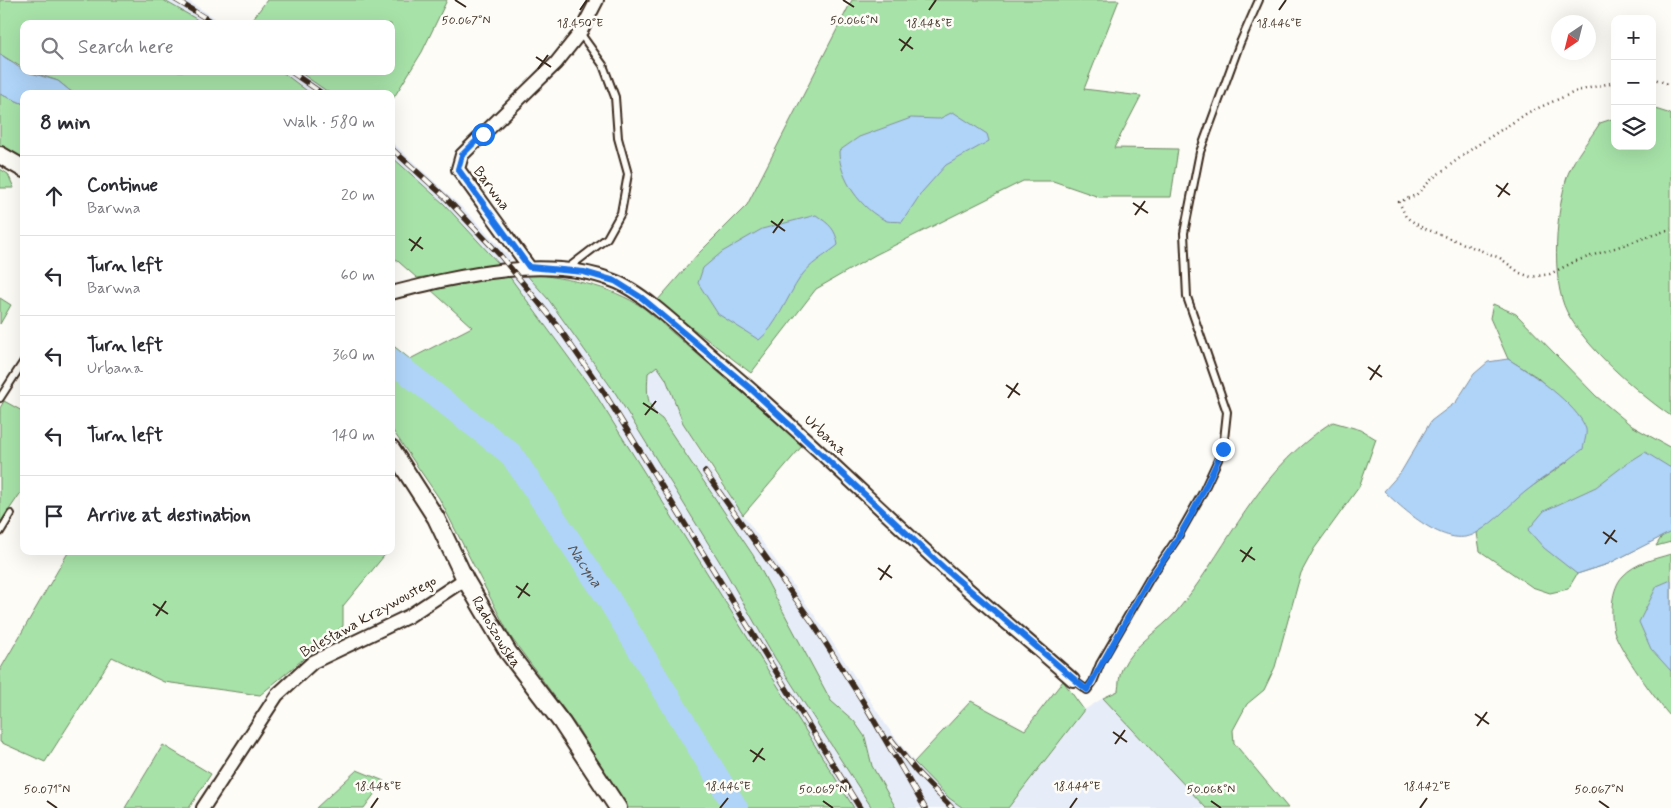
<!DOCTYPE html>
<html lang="en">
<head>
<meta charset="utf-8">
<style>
	:root { --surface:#fff; --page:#f7f7f7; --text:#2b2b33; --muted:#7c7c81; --line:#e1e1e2 }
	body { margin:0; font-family:Mynerve,sans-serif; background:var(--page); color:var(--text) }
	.controls { position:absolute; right:15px; top:15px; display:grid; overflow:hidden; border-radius:10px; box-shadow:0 5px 20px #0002 }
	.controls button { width:45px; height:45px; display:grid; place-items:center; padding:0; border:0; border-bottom:1px solid var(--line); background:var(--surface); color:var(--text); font:25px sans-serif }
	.compass { position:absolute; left:1551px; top:15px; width:45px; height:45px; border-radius:50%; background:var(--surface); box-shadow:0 5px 20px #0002; rotate:215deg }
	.stop { position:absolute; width:15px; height:15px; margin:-11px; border:4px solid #1a73e8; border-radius:50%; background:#fff }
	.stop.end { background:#1a73e8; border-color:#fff; box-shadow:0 1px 5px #0008 }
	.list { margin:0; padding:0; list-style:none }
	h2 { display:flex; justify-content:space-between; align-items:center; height:65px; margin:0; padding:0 20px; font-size:21px }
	h2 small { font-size:16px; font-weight:400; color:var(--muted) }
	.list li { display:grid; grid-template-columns:32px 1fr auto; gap:15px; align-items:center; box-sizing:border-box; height:80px; padding:0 20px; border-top:1px solid var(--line) }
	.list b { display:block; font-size:19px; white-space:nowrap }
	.list p { margin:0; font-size:16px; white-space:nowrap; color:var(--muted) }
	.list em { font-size:16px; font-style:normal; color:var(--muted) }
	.icon { flex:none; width:28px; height:28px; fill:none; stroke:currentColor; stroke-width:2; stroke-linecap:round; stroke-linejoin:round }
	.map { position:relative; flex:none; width:1671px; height:808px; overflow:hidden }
	.search { position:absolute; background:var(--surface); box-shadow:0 5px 20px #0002; left:20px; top:20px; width:375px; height:55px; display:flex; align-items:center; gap:12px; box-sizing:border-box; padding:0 18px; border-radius:10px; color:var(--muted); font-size:19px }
	.panel { position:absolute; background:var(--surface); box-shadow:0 5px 20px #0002; left:20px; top:90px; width:375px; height:465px; border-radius:10px }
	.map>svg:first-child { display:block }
</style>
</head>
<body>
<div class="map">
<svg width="1671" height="808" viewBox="0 0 1671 808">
	<rect width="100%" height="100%" fill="#fdfcf7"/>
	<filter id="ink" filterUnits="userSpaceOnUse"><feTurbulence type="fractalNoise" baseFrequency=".02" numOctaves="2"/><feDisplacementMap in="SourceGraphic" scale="10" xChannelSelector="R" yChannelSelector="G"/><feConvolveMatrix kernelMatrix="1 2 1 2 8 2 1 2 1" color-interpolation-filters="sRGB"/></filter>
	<g filter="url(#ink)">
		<!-- built -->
		<path fill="#e7edf8" d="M163,0H187L224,24H205Z
			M281,71H298L331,94H311Z
			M391,141L471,216L512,259L500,265L444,204L391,156Z
			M524,272L548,299L616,394L721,564L775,658L872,808H854L594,392L509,276Z
			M657,366L666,379L683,423L712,471L822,626L886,725L914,762L949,798L963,808H896L872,766L865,737L854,721L831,701L753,555L662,419L653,413L647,394L648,373Z
			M1103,698L1121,716L1206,808H1008L1084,710Z"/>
		<!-- green -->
		<path fill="#a7e2a8" stroke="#718663" d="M0,0H163L205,24H24V69L0,54Z
			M267,0H447L422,52L391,102V94H331L298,71H391V24H249Z
			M852,0H1119L1084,89L1141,96L1114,148L1178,149L1171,197H1099L1053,181H1023L875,255L816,289L751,373L657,301L698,254L747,205Z
			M29,71H281L311,94H74L58,81Z
			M0,94L24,104V162L0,149Z
			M1652,108L1671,114V416C1639,394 1585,347 1567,312C1550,279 1556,209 1568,174C1575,156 1590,139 1600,123L1615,118V146H1652Z
			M391,156L444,204L500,265L417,278L391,255Z
			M0,169L8,174L14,188H0Z
			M524,272C568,280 607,283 645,309L803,445L743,515L683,423L666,379L657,366L648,373C647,390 645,408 662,419L753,555L831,701L854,721L865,737L872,766L896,808H872L775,658L721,564L616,394L548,299Z
			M509,276L594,392L854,808H740L610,593L515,452L391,356V344L410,359L472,327L430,289Z
			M0,298L11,305L0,324Z
			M1493,304L1516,314L1596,396L1632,426L1671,448V542L1656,546L1662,536L1608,564L1577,574L1568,589L1550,593L1532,587L1480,551L1477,533L1524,492L1567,462L1581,419L1537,377L1508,359L1490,318Z
			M391,366L507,457L604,599L729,808H627L577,727L510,636L439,498L391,428Z
			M4,401L24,412V488L0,523V408Z
			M1333,422L1361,430L1376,439L1359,487L1314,549L1301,573L1275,667L1264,690L1247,704L1233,730L1234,743L1288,808H1206L1103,698L1118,691C1119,684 1119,675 1122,669C1133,644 1160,631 1177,611C1223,555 1251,486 1308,440C1317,433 1323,427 1333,422Z
			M69,551H388L343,606V626L260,695L164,682L112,657L45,762L0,742V670Z
			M1671,554V717C1657,702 1619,649 1614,631C1610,615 1611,588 1623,576C1635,563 1654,559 1671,554Z
			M1063,681L1084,710L1008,808H963L949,798L914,762L971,701L1025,730Z
			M163,745L211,774L189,808H125Z
			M357,770L384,781L364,808H316Z"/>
		<!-- water -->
		<path fill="#afd4f8" stroke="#8190a1" d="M0,54L24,71L58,81L74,94H24V104L0,94Z
			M953,112L987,134L989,141L946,165L922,192L902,222C898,221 891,222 887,221C861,210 839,178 839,151L859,137L911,118L939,119Z
			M816,215C829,224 836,229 838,245C825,256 809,264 800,278C787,297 776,327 759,340L718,314L698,283L703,268L722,252L762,229Z
			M1508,359C1530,372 1578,405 1586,429C1587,435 1584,443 1583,449C1565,464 1544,476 1525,492C1509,505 1496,521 1478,532C1449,552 1405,511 1384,491L1401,472L1431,421L1456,402L1474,374L1488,362Z
			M1645,452L1671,468V532L1608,564L1577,574L1544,548L1528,530L1544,511L1596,487L1626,464Z
			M1671,580V671L1651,649L1639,622L1657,586Z"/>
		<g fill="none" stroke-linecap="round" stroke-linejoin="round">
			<!-- river -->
			<path stroke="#afd4f8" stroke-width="24" id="s1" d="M391,360L511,454L608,598L736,808"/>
			<defs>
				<path id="service" d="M568,268L607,238L621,213L628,174L618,138L615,97L603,65L580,33
					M0,398L24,361
					M0,532L11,514
					M1073,680L1087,690L1093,682L1100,664L1150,578L1176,540L1202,494L1223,449L1227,412L1187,297L1184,233L1200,152L1240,43L1259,0"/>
				<path id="minor" d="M529,267L458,169L462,155L556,63L580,33L597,0
					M391,293C459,276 546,254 614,281C646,293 692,340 720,363C797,428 869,499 943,567C986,606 1030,642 1073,680
					M203,808L277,695L313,662L409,616L465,579"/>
				<g id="tertiary">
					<path d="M0,155L24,169"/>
					<path id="s2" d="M391,448L436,518L465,579L508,652L562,723L618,808"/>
				</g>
			</defs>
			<!-- service casing -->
			<use href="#service" stroke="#3b2a1e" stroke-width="10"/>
			<!-- minor casing -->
			<use href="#minor" stroke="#3b2a1e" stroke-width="16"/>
			<!-- tertiary casing -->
			<use href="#tertiary" stroke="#3b2a1e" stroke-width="20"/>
			<!-- path -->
			<path stroke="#3b2a1e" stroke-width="2.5" stroke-dasharray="1 4" stroke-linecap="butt" d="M1652,78L1671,85
				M1615,82L1577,91L1529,112L1473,148L1433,178L1416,195L1399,202L1406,217L1421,227L1500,258L1520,273L1531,277L1550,274L1576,261L1671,229"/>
			<!-- service -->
			<use href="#service" stroke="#fdfcf7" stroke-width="6"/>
			<!-- minor -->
			<use href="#minor" stroke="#fdfcf7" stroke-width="12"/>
			<!-- tertiary -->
			<use href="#tertiary" stroke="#fdfcf7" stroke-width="16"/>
			<defs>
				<path id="rail" d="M176,0L215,24
					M290,71L323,94
					M391,148L445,197L499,254L557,325L605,394L860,808
					M705,472L812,622L862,700L925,808
					M891,739L916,771L952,808"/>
			</defs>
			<!-- rail casing -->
			<use href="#rail" stroke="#3b2a1e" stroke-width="5.5"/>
			<!-- rail -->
			<use href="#rail" stroke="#fdfcf7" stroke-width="4" stroke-dasharray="11" stroke-linecap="butt"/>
		</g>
	</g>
	<g fill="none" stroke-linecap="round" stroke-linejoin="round" filter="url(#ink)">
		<!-- route -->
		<path stroke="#1a73e8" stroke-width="6" d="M483,134L462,155L458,169L529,267L584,272L615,281L642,298L751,389L944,568L1087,690L1150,578C1181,540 1203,493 1223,449"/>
	</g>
	<!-- ticks -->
	<path fill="none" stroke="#3b2a1e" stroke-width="2" d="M455,0L466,7M843,0L854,7M580,10L587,0M929,10L936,0M1279,10L1286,0M899,39L913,49M901,51L911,37M536,57L551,67M538,69L548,55M1496,185L1510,195M1498,197L1508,183M1133,203L1148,213M1135,215L1145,201M771,221L785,231M773,233L783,219M409,239L423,249M411,251L421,237M1368,367L1382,377M1370,380L1380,365M1006,385L1020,395M1008,398L1018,383M643,403L658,413M645,415L656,401M1603,532L1617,542M1605,544L1615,530M1240,550L1255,560M1242,562L1252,547M878,568L892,578M880,580L890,565M516,586L530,596M518,598L528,583M153,604L168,614M156,616L166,601M1475,714L1489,724M1477,726L1487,712M1113,732L1127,742M1115,744L1125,730M750,750L765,760M753,762L763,748M47,801L57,808M823,801L833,808M1211,801L1221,808M1599,801L1609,808M371,808L378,798M720,808L728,798M1070,808L1077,798M1420,808L1427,798"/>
	<g text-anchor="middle" stroke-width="5" stroke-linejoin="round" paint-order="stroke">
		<!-- street labels -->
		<g font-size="15" fill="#3b2a1e" stroke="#fdfcf7">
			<text transform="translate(492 188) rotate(53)" y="5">Barwna</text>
			<text transform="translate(826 435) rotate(43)" y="5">Urbana</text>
			<text transform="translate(368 616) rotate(-29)" y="5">Bolesława Krzywoustego</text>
			<text dy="5" stroke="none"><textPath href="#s2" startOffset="212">Radoszowska</textPath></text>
		</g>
		<!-- water labels -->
		<g font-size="16" font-style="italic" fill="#585454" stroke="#fdfcf7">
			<text dy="6" stroke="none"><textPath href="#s1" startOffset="286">Nacyna</textPath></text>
		</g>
	</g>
	<g font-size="12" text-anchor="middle" fill="#3b2a1e" stroke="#fdfcf7" stroke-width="5" stroke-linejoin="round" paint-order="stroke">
		<text x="854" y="24">50.066°N</text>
		<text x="466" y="24">50.067°N</text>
		<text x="580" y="27">18.450°E</text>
		<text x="929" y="27">18.448°E</text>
		<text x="1279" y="27">18.446°E</text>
		<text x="378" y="790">18.448°E</text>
		<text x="728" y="790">18.446°E</text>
		<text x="1077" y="790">18.444°E</text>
		<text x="1427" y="790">18.442°E</text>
		<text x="47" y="793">50.071°N</text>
		<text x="823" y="793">50.069°N</text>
		<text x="1211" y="793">50.068°N</text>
		<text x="1599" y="793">50.067°N</text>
	</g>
</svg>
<div class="controls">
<button>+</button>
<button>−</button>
<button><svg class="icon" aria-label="layers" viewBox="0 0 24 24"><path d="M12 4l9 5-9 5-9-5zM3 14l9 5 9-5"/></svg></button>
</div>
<svg class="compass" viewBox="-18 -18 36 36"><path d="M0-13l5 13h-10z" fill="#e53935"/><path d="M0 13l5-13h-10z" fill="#7c7c81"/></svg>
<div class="stop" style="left:483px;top:134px"></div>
<div class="stop end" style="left:1223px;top:449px"></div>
<div class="search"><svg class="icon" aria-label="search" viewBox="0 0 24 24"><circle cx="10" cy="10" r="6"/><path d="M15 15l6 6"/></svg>Search here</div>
<section class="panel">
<h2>8 min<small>Walk · 580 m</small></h2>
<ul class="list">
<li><svg class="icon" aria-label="ahead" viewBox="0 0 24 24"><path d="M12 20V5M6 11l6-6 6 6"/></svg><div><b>Continue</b><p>Barwna</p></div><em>20 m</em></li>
<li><svg class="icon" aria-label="left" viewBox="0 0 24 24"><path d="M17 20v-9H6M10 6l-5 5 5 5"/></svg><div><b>Turn left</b><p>Barwna</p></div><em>60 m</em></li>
<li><svg class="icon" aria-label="left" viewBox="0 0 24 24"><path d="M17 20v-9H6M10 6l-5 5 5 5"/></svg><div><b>Turn left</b><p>Urbana</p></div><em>360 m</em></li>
<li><svg class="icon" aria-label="left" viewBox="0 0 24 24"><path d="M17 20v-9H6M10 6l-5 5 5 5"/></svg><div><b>Turn left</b></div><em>140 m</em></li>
<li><svg class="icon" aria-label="arrive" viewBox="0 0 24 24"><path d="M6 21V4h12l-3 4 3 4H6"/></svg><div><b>Arrive at destination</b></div></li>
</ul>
</section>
</div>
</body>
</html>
